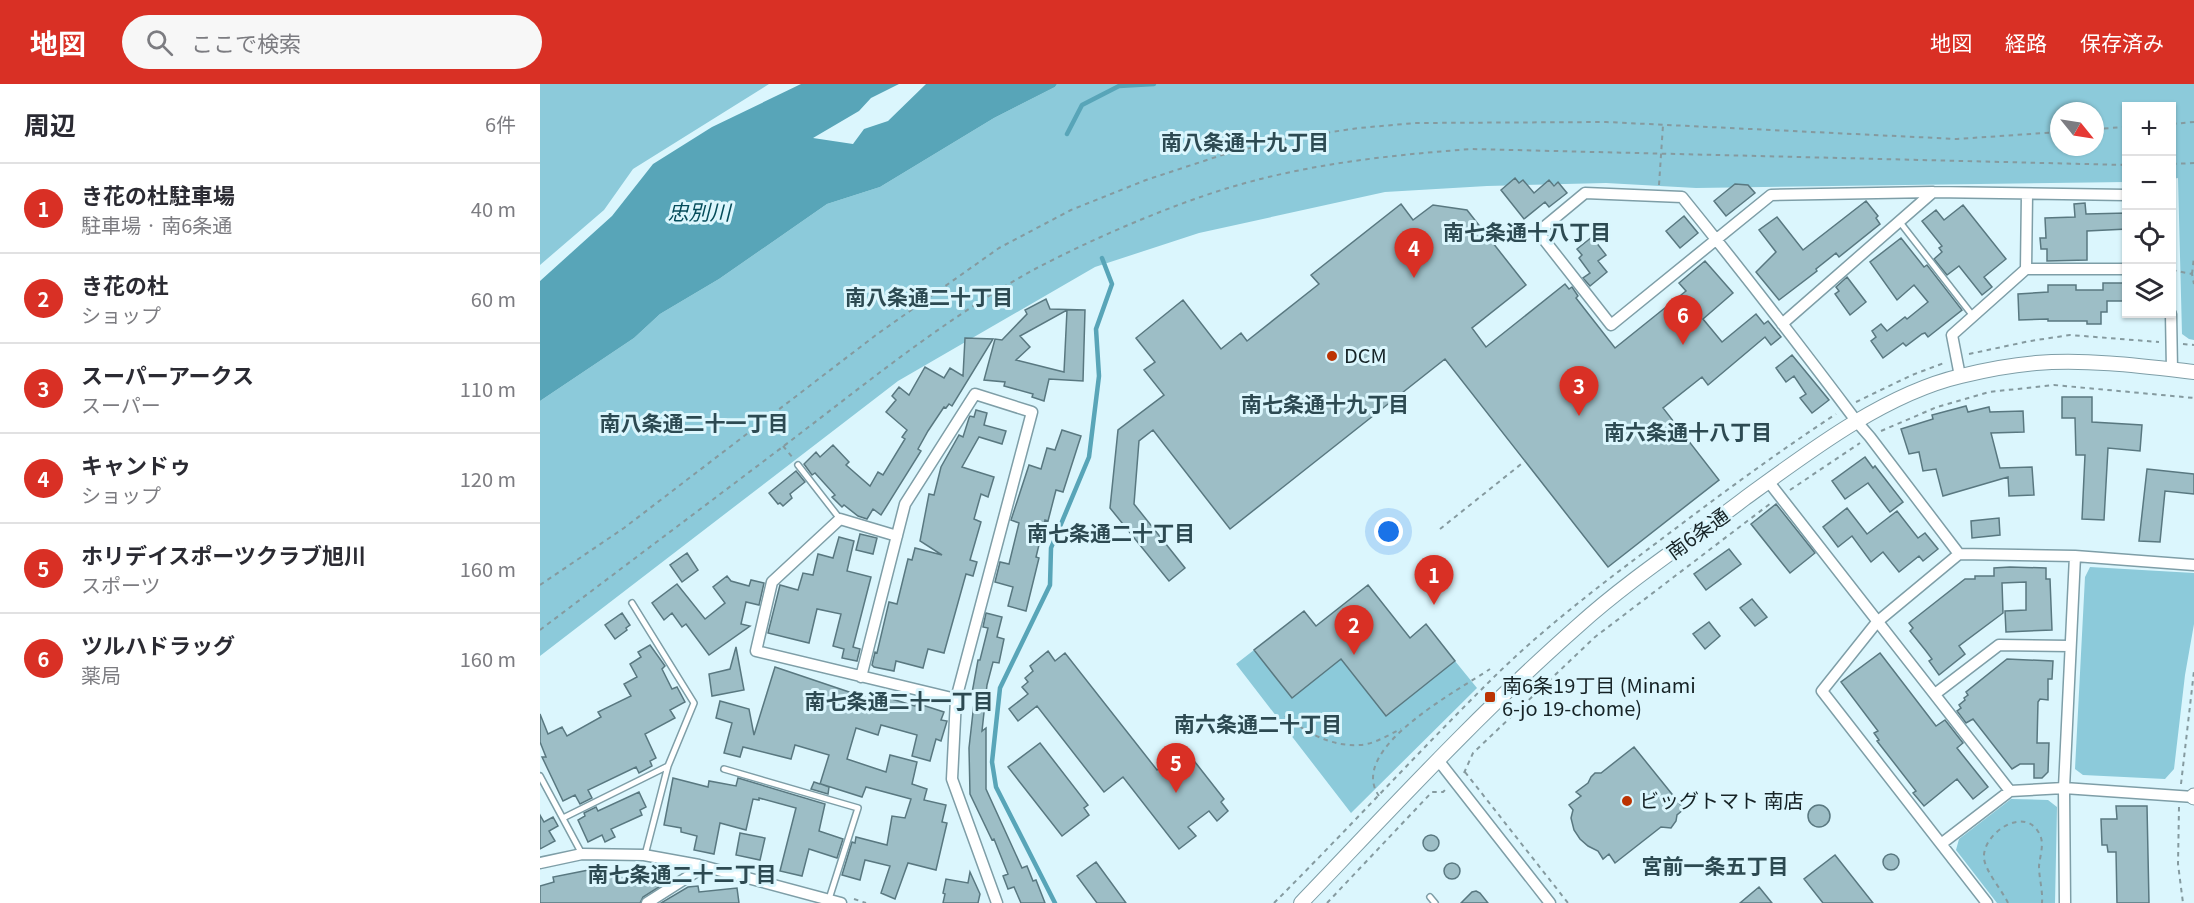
<!DOCTYPE html>
<html lang="ja">
<head>
<meta charset="utf-8">
<style>
	:root { --surface:#fff; --page:#f7f7f7; --text:#2b2b33; --muted:#7c7c81; --line:#e1e1e2; --accent:#d93025 }
	body { margin:0; font-family:Georgia,"Noto Sans JP",serif; background:var(--page); color:var(--text) }
	.controls { position:absolute; right:18px; top:18px; display:grid; overflow:hidden; border-radius:0px; box-shadow:0 2px 4px #0004 }
	.controls button { width:54px; height:54px; display:grid; place-items:center; padding:0; border:0; border-bottom:2px solid var(--line); background:var(--surface); color:var(--text); font:30px sans-serif }
	.compass { position:absolute; left:1510px; top:18px; width:54px; height:54px; border-radius:50%; background:var(--surface); box-shadow:0 2px 4px #0004; rotate:120deg }
	.you { position:absolute; left:849px; top:448px; width:21px; height:21px; margin:-15px; border:4px solid #fff; border-radius:50%; background:#1a73e8; box-shadow:0 0 0 9px #1a73e833 }
	.badge { display:grid; place-items:center; width:39px; height:39px; border-radius:50%; background:var(--accent); color:#fff; font-size:20px; font-weight:700 }
	.pin { position:absolute; translate:-50% -50px; filter:drop-shadow(0 2px 3px #0008) }
	.pin::after { content:''; position:absolute; top:32px; width:21px; height:18px; background:inherit; clip-path:polygon(0 0,100% 0,50% 100%) }
	.list { margin:0; padding:0; list-style:none }
	h2 { display:flex; justify-content:space-between; align-items:center; height:78px; margin:0; padding:0 24px; font-size:26px }
	h2 small { font-size:20px; font-weight:400; color:var(--muted) }
	.list li { display:grid; grid-template-columns:39px 1fr auto; gap:18px; align-items:center; box-sizing:border-box; height:90px; padding:0 24px; border-top:2px solid var(--line) }
	.list b { display:block; font-size:22px; white-space:nowrap }
	.list p { margin:0; font-size:20px; white-space:nowrap; color:var(--muted) }
	.list em { font-size:20px; font-style:normal; color:var(--muted) }
	.icon { flex:none; width:33px; height:33px; fill:none; stroke:currentColor; stroke-width:2; stroke-linecap:round; stroke-linejoin:round }
	.map { position:relative; flex:none; width:1654px; height:819px; overflow:hidden }
	header { display:flex; align-items:center; gap:36px; box-sizing:border-box; height:84px; padding:0 30px; background:var(--accent); color:#fff }
	header strong { font-size:28px }
	nav { display:flex; gap:33px; margin-inline-start:auto; font-size:21px }
	.search { width:420px; height:54px; background:var(--page); display:flex; align-items:center; gap:15px; box-sizing:border-box; padding:0 21px; border-radius:33px; color:var(--muted); font-size:22px }
	main { display:flex }
	aside { flex:1; background:var(--surface) }
	.map>svg:first-child { display:block }
</style>
</head>
<body>
<header>
<strong>地図</strong>
<div class="search"><svg class="icon" aria-label="search" viewBox="0 0 24 24"><circle cx="10" cy="10" r="6"/><path d="M15 15l6 6"/></svg>ここで検索</div>
<nav><a>地図</a><a>経路</a><a>保存済み</a></nav>
</header>
<main>
<aside>
<h2>周辺<small>6件</small></h2>
<ul class="list">
<li><span class="badge">1</span><div><b>き花の杜駐車場</b><p>駐車場 · 南6条通</p></div><em>40 m</em></li>
<li><span class="badge">2</span><div><b>き花の杜</b><p>ショップ</p></div><em>60 m</em></li>
<li><span class="badge">3</span><div><b>スーパーアークス</b><p>スーパー</p></div><em>110 m</em></li>
<li><span class="badge">4</span><div><b>キャンドゥ</b><p>ショップ</p></div><em>120 m</em></li>
<li><span class="badge">5</span><div><b>ホリデイスポーツクラブ旭川</b><p>スポーツ</p></div><em>160 m</em></li>
<li><span class="badge">6</span><div><b>ツルハドラッグ</b><p>薬局</p></div><em>160 m</em></li>
</ul>
</aside>
<div class="map">
<svg width="1654" height="819" viewBox="0 0 1654 819">
	<rect width="100%" height="100%" fill="#dbf6fd"/>
	<!-- green -->
	<path fill="#8ccada" fill-rule="evenodd" d="M0,0H229L93,85L64,126L0,181Z
		M517,0H1654V256L1649,255L1642,250L1638,94L1632,95V22H1586V98L1156,104L1066,99L947,102L845,108L659,149L555,183L358,297L0,572V317L94,254L120,230L179,195L287,120L340,103L454,34L515,3ZM1519,27H1555V63H1519Z
		M1550,483L1654,489V540L1645,591L1634,685L1625,695L1543,691L1535,685L1545,493Z
		M714,566L801,575L846,632L915,577L937,604L811,729L696,580Z
		M1471,715L1508,716L1517,723L1515,819H1457L1416,766L1419,755Z"/>
	<!-- water -->
	<path fill="#58a5b8" d="M261,0H359L331,14L319,27L273,54L313,60L324,45L348,37L386,0H517L515,3L454,34L340,103L287,120L179,195L120,230L94,254L0,317V197L72,132L113,80L172,43Z"/>
	<g fill="none" stroke-linecap="round" stroke-linejoin="round">
		<!-- stream -->
		<path stroke="#58a5b8" stroke-width="4.5" d="M527,50L542,21L579,2L614,0
			M515,819L456,703L452,678L460,604L510,501L511,464L549,373L559,292L556,245L572,200L562,174"/>
	</g>
	<!-- building -->
	<path fill="#9dbec6" stroke="#597880" stroke-width="1.5" fill-rule="evenodd" d="M975,94L979,99L983,96L994,109L1009,96L1014,102L1018,98L1027,109L1009,123L1005,118L984,135L961,106Z
		M1195,100L1208,101L1215,109L1186,132L1174,117Z
		M1326,117L1338,132L1336,134L1340,140L1299,173L1296,169L1276,185L1277,187L1239,216L1216,188L1236,168L1219,146L1237,133L1263,166Z
		M1545,119L1546,130L1587,129V145L1547,147V176L1507,177V165H1501L1500,154H1506L1505,134L1535,133L1534,120Z
		M861,120L873,136L893,121L927,126L986,201L932,244L946,263L1025,200L1029,205L1032,203L1038,212L1036,214L1075,264L1146,207L1139,199L1165,177L1193,209L1163,235L1182,258L1216,230L1224,240L1228,237L1241,253L1231,261L1225,253L1168,301L1162,293L1123,324L1179,396L1068,483L905,275L690,445L613,346L599,357L594,420L645,484L629,497L570,424L578,346L624,311L604,286L615,278L596,254L643,216L681,265L701,249L707,257L779,200L771,191Z
		M1423,121L1466,175L1444,193L1452,203L1442,211L1419,182L1407,191L1394,175L1402,168L1399,164L1402,162L1382,137L1396,126L1404,136Z
		M1144,132L1158,149L1140,164L1126,147Z
		M1052,153L1066,171L1058,177L1067,188L1050,202L1043,194L1050,189L1039,174L1042,171L1037,165Z
		M1361,154L1384,183L1387,181L1422,226L1388,253L1385,249L1382,250L1366,262L1363,259L1343,274L1331,257L1336,253L1332,247L1341,240L1347,247L1365,233L1367,235L1388,218L1374,201L1357,216L1330,178Z
		M1307,193L1326,218L1310,231L1295,210L1299,207L1296,203Z
		M1563,199H1587V217H1567V228H1561V240H1547V237H1508V235L1479,236L1478,210L1508,208V201H1536V206H1563Z
		M506,215L510,225L545,226L543,297L509,295L504,317L492,313L493,310L464,302L465,298L444,296L455,255L462,256L487,230L485,226ZM527,226L524,288L476,276L490,263L480,252Z
		M425,254L453,255L412,322L409,320L406,324L404,323L388,347L378,365L381,367L341,431L333,425L327,435L318,432L304,421L302,423L292,413L295,411L275,389L272,391L264,380L276,368L280,373L293,361L309,378L306,381L330,402L338,388L343,391L365,355L362,353L367,346L346,328L356,316L352,312L359,303L369,311L385,283L404,294L410,284L423,292Z
		M1252,271L1289,316L1272,329L1260,314L1266,310L1254,292L1246,298L1236,284Z
		M1522,313H1552V338L1602,341L1600,367L1568,364L1564,436L1542,435L1545,371H1536L1535,334H1522Z
		M1426,322L1428,328L1449,323L1450,328L1483,327L1484,348L1451,349L1460,384L1492,383L1494,411L1469,412L1468,393L1403,412L1396,385L1383,387L1379,368L1369,370L1361,345L1393,335L1392,331Z
		M436,326L447,329L444,341L466,347L462,360L439,353L422,383L454,393L448,413L441,410L434,435L441,438L430,476L437,478L433,492L426,490L404,569L388,565L383,584L356,577L354,587L334,583L332,581L335,568L337,569L349,518L357,520L368,475L372,476L375,464L402,471L380,457L389,410L394,411L401,383L419,351L423,353L429,334L430,332L434,333Z
		M522,346L541,352L523,408L516,406L508,437L505,436L496,473L499,474L486,527L468,522L473,503L455,498L460,478L469,480L479,439L471,436L489,381L501,385L507,364L515,366Z
		M1325,373L1333,384L1335,382L1363,418L1350,428L1328,399L1305,415L1292,397Z
		M1607,385L1654,390V410L1625,407L1620,458L1599,457Z
		M256,387L265,398L250,410L252,414L243,422L240,419L238,420L229,409Z
		M1236,420L1275,469L1250,489L1211,440Z
		M1307,424L1327,450L1357,427L1378,454L1385,449L1398,465L1383,477L1379,472L1359,488L1343,468L1331,478L1312,452L1298,463L1283,443Z
		M1459,434L1460,451L1432,454L1431,437Z
		M320,450L337,454L333,470L316,466Z
		M299,453L314,457L307,487L331,493L313,563L320,565L317,577L302,574L304,565L293,562L301,530L277,525L269,559L228,549L240,501L258,506L263,489L273,491L278,470L293,474Z
		M1189,465L1201,480L1166,506L1154,490Z
		M147,469L158,486L142,498L130,481Z
		M1470,483L1506,484V495H1510L1512,546L1466,548L1465,527L1486,526V498L1462,499L1463,529L1419,562L1425,570L1399,591L1389,577L1392,575L1386,567L1370,547L1373,544L1369,539L1425,495H1435V492H1454V484Z
		M187,492L191,497L209,502L211,496L224,499L219,521L206,518L201,540L210,542L169,571L146,540L142,543L132,529L124,536L112,519L137,500L165,535L185,519L173,503Z
		M828,501L870,554L886,540L915,577L846,632L801,575L752,614L714,566L764,527L776,542Z
		M1212,515L1227,533L1215,542L1200,524Z
		M82,529L90,541L86,544L87,546L75,555L65,541Z
		M446,529L462,533L457,553L464,555L459,579L453,578L447,601L442,647L446,644V705L482,784L487,782L493,797L496,796L505,819H481L474,803L468,805L463,792L468,790L454,755L452,756L430,710L429,664L435,610L432,609L438,576H440L448,544L443,543Z
		M1169,538L1180,552L1165,565L1153,550Z
		M110,561L125,582L122,585L132,605L137,603L145,618L130,626L135,634L105,650L116,674L110,677L112,682L99,689L96,683L48,706L52,714L40,720L35,711L23,717L2,673H6L0,658V630L8,650L22,643L27,652L61,633L58,628L91,612L84,600L97,593L90,580L101,573L98,568Z
		M196,563L204,606L172,612L169,590L190,585Z
		M508,567L515,577L525,569L617,686L644,664L684,715L681,718L688,727L677,737L669,727L648,743L656,752L639,765L583,693L564,708L497,622L478,637L469,625L488,610L482,603L488,598L485,594L493,587L490,582Z
		M1340,569L1396,642L1405,636L1423,659L1417,664L1448,703L1433,715L1417,695L1384,722L1373,709L1376,707L1337,657L1339,656L1334,649L1338,647L1301,598Z
		M1467,575L1513,577L1512,595H1508V616L1500,615L1498,618L1497,659H1509L1508,688L1502,694H1494V680H1480L1472,685L1433,635L1426,639L1417,627L1421,624L1419,621L1425,616L1424,614L1428,611L1426,608Z
		M235,583L330,615L332,609L375,622L376,619L404,628L401,636L407,637L401,657L396,655L390,677L372,672L377,651L341,641L338,651L316,644L307,675L346,688L350,671L377,678L372,700L387,705L384,716L406,721L402,738L407,739L396,786L368,779L355,815L341,809L350,782L325,776L320,796L302,791L312,758L315,759L316,753L347,761L352,732L365,734L371,715L326,703L322,713L281,700L289,703L288,710L271,705L274,698L280,700L289,671L255,661L251,675L203,663L200,673L184,669L192,639L176,634L180,617L209,625L214,651Z
		M500,659L548,721L544,724L549,731L522,752L468,683Z
		M1094,663L1144,725L1137,731L1136,737L1131,744L1121,743L1075,779L1069,770L1063,775L1058,767L1048,762L1040,755L1034,746L1031,734L1033,726L1029,721L1041,712L1036,708L1048,699L1051,693L1055,689H1061Z
		M133,694L168,703L169,697L196,702L198,694L285,720L279,747L303,755L297,774L269,765L262,792L240,787L256,724L219,714V716L213,715L206,746L180,739L174,770L154,766L157,752L141,748V744L124,741Z
		M99,708L106,723L100,726L102,731L71,745L75,753L65,758L62,751L48,758L38,736L45,732L44,729L56,723L58,727Z
		M1268 732a11 11 0 1 1 22 0a11 11 0 1 1-22 0Z
		M1576,722H1607L1609,819H1577L1576,768H1568L1567,761H1562L1561,735H1577Z
		M0,731L4,738L13,733L18,742L9,747L15,757L0,765Z
		M200,749L225,754L220,776L196,771Z
		M883 759a8 8 0 1 1 16 0a8 8 0 1 1-16 0Z
		M1343 778a8 8 0 1 1 16 0a8 8 0 1 1-16 0Z
		M1295,771L1333,819H1283L1264,795Z
		M556,778L586,819H557L537,792Z
		M904 787a8 8 0 1 1 16 0a8 8 0 1 1-16 0Z
		M59,784L60,792L117,786L119,803L103,813L100,819H0V802L14,798L13,793Z
		M430,788L440,810L438,819H403L405,810L403,809L406,795L428,799Z
		M158,802L159,808L197,804L199,819H121L148,803Z
		M1219,803L1232,819H1200Z
		M936,807L940,809L948,819H921L932,808Z"/>
	<g fill="none" stroke-linecap="round" stroke-linejoin="round">
		<defs>
			<path id="service" d="M1359,137L1433,232
				M258,381L300,435
				M184,685L318,724L289,815
				M0,692L42,770
				M23,734L128,682L154,619L92,519
				M105,771L128,682
				M890,813L895,819"/>
			<path id="minor" d="M1486,185H1586
				M1631,230L1632,286
				M1242,240L1393,108
				M1420,292L1412,251L1486,185L1487,110
				M1228,397L1470,707
				M357,452L300,435L232,498L216,567L416,615
				M1419,470L1330,353L1317,338C1260,262 1202,187 1142,113L1045,109L998,148L1071,241L1231,111L1393,108L1586,111
				M321,593L365,420L435,310L492,328L416,615L412,695L457,819
				M1395,610L1459,561L1530,562
				M898,676L1010,819
				M1401,760L1470,707L1524,704L1654,713
				M0,779L42,770L104,771L159,781L301,819
				M107,819L154,789L159,781
				M1447,819L1282,607L1337,538L1419,470L1535,472L1654,481
				M1525,819L1524,704L1535,472"/>
			<path id="tertiary" d="M761,819C852,724 940,628 1039,541C1090,495 1149,457 1204,415C1267,369 1344,310 1421,292C1445,286 1472,281 1496,279C1548,275 1602,282 1654,288"/>
			<path id="secondary" d="M1654,712V713"/>
		</defs>
		<!-- service casing -->
		<use href="#service" stroke="#7e9ea7" stroke-width="8"/>
		<!-- minor casing -->
		<use href="#minor" stroke="#7e9ea7" stroke-width="13"/>
		<!-- tertiary casing -->
		<use href="#tertiary" stroke="#7e9ea7" stroke-width="16"/>
		<!-- secondary casing -->
		<use href="#secondary" stroke="#7e9ea7" stroke-width="17"/>
		<!-- path -->
		<path stroke="#859a9f" stroke-width="2" stroke-dasharray="4.5 4.5" stroke-linecap="butt" d="M1632,40L1654,38
			M1555,45L1586,43
			M1632,80L1654,79
			M1119,101L1123,41
			M1632,186L1652,190L1654,200
			M1652,190L1654,173
			M1643,260L1654,261
			M1429,270L1490,257L1530,251L1619,258
			M1316,318L1372,291L1404,279
			M1341,347L1397,323L1449,308L1514,301L1654,314
			M243,362L253,374
			M1250,406L1320,359
			M900,445L985,377
			M0,501L84,444L336,251L459,164L531,126L606,96L682,71L750,54L819,44L875,39L1066,38L1417,55L1519,48
			M0,546C83,483 166,421 249,358C328,298 407,233 495,185C552,155 626,123 688,104C767,80 850,71 932,65L1586,81
			M745,632C767,649 792,663 820,661C835,660 848,651 861,645
			M925,688L1028,819
			M924,689L933,669L1055,553L1231,419
			M1641,700L1654,587
			M839,712C806,665 919,606 950,585
			M1639,723L1638,780L1643,819
			M314,815L326,819
			M734,819C809,744 880,666 955,592C1006,542 1063,499 1119,457C1177,413 1235,370 1296,330
			M787,819L892,708H903L906,705
			M1468,819C1462,806 1445,787 1444,774C1442,750 1484,721 1499,749C1505,759 1500,771 1499,782C1499,794 1503,807 1502,819"/>
		<!-- service -->
		<use href="#service" stroke="#fff" stroke-width="5"/>
		<!-- minor -->
		<use href="#minor" stroke="#fff" stroke-width="10"/>
		<!-- tertiary -->
		<use href="#tertiary" stroke="#fff" stroke-width="14"/>
		<!-- secondary -->
		<use href="#secondary" stroke="#fff" stroke-width="15"/>
	</g>
	<!-- markers -->
	<g fill="#bc3302" stroke="#dbf6fd" stroke-width="2">
		<circle cx="792" cy="272" r="6"/>
		<rect x="944" y="607" width="12" height="12" rx="3"/>
		<circle cx="1087" cy="717" r="6"/>
	</g>
	<g text-anchor="middle" stroke-width="6" stroke-linejoin="round" paint-order="stroke">
		<!-- poi labels -->
		<g font-size="20" fill="#162326" stroke="#dbf6fd" text-anchor="start">
			<text x="804" y="279">DCM</text>
			<text x="962" y="609">南6条19丁目 (Minami<tspan x="962" dy="23">6-jo 19-chome)</tspan></text>
			<text x="1099" y="724">ビッグトマト 南店</text>
		</g>
		<!-- street labels -->
		<g font-size="20" fill="#162326" stroke="#dbf6fd">
			<text transform="translate(1158 450) rotate(-36)" y="7">南6条通</text>
		</g>
		<!-- neighbourhood labels -->
		<g font-size="21" font-weight="bold" fill="#2d4a52" stroke="#dbf6fd">
			<text x="705" y="66">南八条通十九丁目</text>
			<text x="987" y="156">南七条通十八丁目</text>
			<text x="389" y="221">南八条通二十丁目</text>
			<text x="785" y="328">南七条通十九丁目</text>
			<text x="154" y="347">南八条通二十一丁目</text>
			<text x="1148" y="356">南六条通十八丁目</text>
			<text x="571" y="457">南七条通二十丁目</text>
			<text x="359" y="625">南七条通二十一丁目</text>
			<text x="718" y="648">南六条通二十丁目</text>
			<text x="1175" y="790">宮前一条五丁目</text>
			<text x="142" y="798">南七条通二十二丁目</text>
		</g>
		<!-- water labels -->
		<g font-size="21" font-style="italic" fill="#044c5a" stroke="#dbf6fd">
			<text x="159" y="136">忠別川</text>
		</g>
	</g>
</svg>
<div class="controls">
<button>+</button>
<button>−</button>
<button><svg class="icon" aria-label="locate" viewBox="0 0 24 24"><circle cx="12" cy="12" r="6"/><path d="M12 2v4M12 18v4M2 12h4M18 12h4"/></svg></button>
<button><svg class="icon" aria-label="layers" viewBox="0 0 24 24"><path d="M12 4l9 5-9 5-9-5zM3 14l9 5 9-5"/></svg></button>
</div>
<svg class="compass" viewBox="-18 -18 36 36"><path d="M0-13l5 13h-10z" fill="#e53935"/><path d="M0 13l5-13h-10z" fill="#7c7c81"/></svg>
<div class="you"></div>
<div class="pin badge" style="left:894px;top:521px">1</div>
<div class="pin badge" style="left:814px;top:571px">2</div>
<div class="pin badge" style="left:1039px;top:332px">3</div>
<div class="pin badge" style="left:874px;top:194px">4</div>
<div class="pin badge" style="left:636px;top:709px">5</div>
<div class="pin badge" style="left:1143px;top:261px">6</div>
</div>
</main>
</body>
</html>
